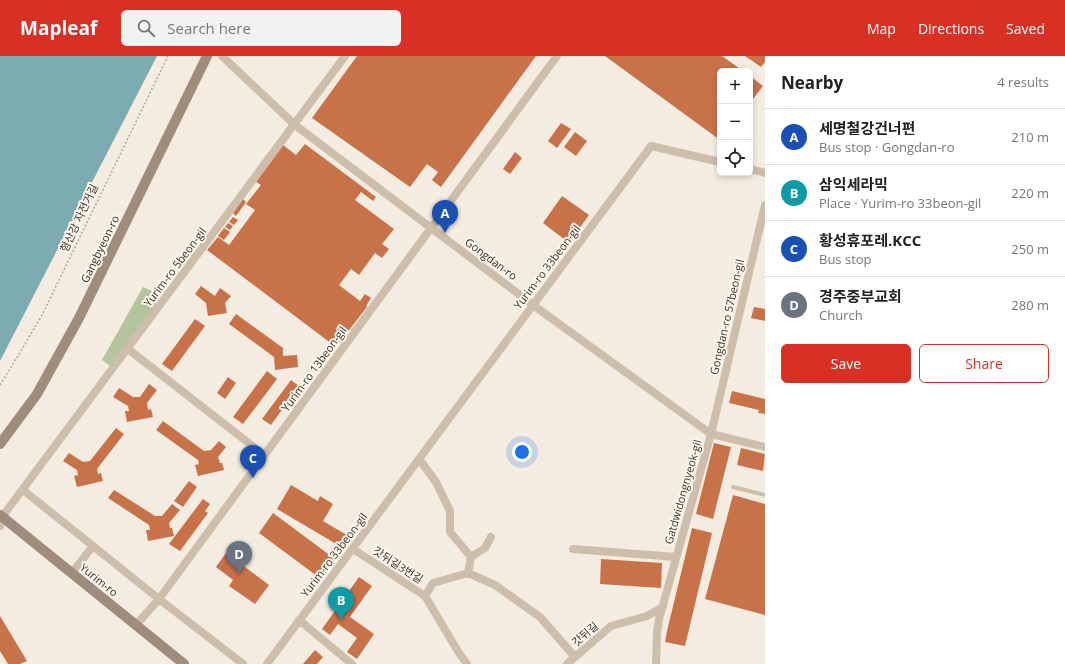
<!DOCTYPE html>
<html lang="en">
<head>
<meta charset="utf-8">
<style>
	:root { --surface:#fff; --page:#f2f2f2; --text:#222; --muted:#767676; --line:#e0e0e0; --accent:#d93025 }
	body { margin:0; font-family:"Open Sans","Noto Sans KR",sans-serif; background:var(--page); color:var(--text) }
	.controls { position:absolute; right:12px; top:12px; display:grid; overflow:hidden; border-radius:6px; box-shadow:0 2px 6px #0003 }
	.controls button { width:36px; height:36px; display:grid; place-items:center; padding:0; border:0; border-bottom:1px solid var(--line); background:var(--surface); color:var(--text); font:20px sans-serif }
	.you { position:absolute; left:522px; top:396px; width:14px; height:14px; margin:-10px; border:3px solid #fff; border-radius:50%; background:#1a73e8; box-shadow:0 0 0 6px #1a73e833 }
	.badge { display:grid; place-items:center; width:26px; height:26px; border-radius:50%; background:var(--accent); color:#fff; font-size:13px; font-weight:700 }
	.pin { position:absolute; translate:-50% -33px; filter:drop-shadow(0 1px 2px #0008) }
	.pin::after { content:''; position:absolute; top:21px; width:14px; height:12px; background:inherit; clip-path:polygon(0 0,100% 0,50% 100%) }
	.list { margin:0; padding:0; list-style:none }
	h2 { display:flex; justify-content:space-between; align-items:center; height:52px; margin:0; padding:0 16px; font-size:17px }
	h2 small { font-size:13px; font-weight:400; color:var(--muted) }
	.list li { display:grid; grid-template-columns:26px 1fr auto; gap:12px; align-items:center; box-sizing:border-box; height:56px; padding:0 16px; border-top:1px solid var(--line) }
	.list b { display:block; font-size:15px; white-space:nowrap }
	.list p { margin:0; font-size:13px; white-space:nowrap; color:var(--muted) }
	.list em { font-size:13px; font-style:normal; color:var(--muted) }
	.actions { display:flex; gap:8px; padding:12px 16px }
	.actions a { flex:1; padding:9px 0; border:1px solid var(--accent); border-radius:6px; text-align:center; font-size:14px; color:var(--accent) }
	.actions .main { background:var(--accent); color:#fff }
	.icon { flex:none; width:22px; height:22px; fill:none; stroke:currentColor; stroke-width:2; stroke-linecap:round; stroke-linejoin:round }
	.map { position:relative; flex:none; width:765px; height:608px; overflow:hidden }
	header { display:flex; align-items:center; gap:24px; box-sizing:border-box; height:56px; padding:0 20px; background:var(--accent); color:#fff }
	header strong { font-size:19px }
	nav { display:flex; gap:22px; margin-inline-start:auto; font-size:14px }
	.search { width:280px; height:36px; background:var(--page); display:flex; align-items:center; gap:10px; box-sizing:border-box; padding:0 14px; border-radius:6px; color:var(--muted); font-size:15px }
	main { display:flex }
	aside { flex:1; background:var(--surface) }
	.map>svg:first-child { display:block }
</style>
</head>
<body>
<header>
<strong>Mapleaf</strong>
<div class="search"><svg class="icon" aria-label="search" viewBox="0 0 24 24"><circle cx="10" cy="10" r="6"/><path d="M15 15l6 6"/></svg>Search here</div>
<nav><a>Map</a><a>Directions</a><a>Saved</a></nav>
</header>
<main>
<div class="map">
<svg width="765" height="608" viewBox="0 0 765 608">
	<rect width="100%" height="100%" fill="#f4ece0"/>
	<!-- grass -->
	<path fill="#b4c49f" d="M143,231L159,238L154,251L110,310L102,304Z"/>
	<!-- water -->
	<path fill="#7dabb2" d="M0,0H157L0,305Z"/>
	<!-- building -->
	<path fill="#c87249" d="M357,0H536L441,131L432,124L438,116L427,108L410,131L312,62Z
		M605,0H722L743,15H720V84Z
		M745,0H765V6L761,11Z
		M750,20L763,30L750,47Z
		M561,67L571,73L557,92L548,85Z
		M575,76L587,85L576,100L564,91Z
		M305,88L376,141L373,145L361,136L355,144L394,173L382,188L389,193L382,202L375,197L359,219L351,213L339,229L360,245L365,238L371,242L366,250L367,251L336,291L207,194L218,181L229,189L255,154L246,148L261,129L256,126L283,89L296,99Z
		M515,96L522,102L510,118L503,113Z
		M562,140L589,159L569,187L543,167Z
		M243,143L246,146L236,160L233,157Z
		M233,161L238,164L234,169L229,166Z
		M228,167L233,170L230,174L225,171Z
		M224,172L230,176L224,184L218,180Z
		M201,230L215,240L220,232L231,240L225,247L227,257L208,260L206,247L195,238Z
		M754,251L765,253V265L751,262Z
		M236,258L283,292V300L297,299L298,311L275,314L274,301L229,268Z
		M195,263L205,270L172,315L162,308Z
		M267,315L277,323L243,368L233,361Z
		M228,321L236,327L225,343L217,337Z
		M291,324L299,330L271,369L262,363Z
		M149,328L157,334L147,347L148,354L151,353L153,361L127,366L125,355H129L128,350L113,341L119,332L133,341H140Z
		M732,335L765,343V358L758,357L759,354L729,347Z
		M163,365L204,395L211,394L219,385L226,391L218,401L220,407H222L224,414L198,420L195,409L199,408L198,404L156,374Z
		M116,372L124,378L97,413L98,418L101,417L103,425L77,431L74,420L78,419L77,414L63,405L69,397L83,406L90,405Z
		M714,387L731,391L713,463L696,458Z
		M741,392L765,398L763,415L737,409Z
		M189,425L197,431L183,451L174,445Z
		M291,429L318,445L320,440L333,448L323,465L350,481L343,492L277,453Z
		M114,434L155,460H162L172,448L180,454L169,467L170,472H172L174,480L148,485L146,474H150L149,469L108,442Z
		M733,439L765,448V559L705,543Z
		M203,443L210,448L205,455L208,457L180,495L169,488Z
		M273,457L335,503L321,523L259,477Z
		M692,472L712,477L685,590L665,586L667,575Z
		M226,497L269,529L255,548L229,530L233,524L216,511Z
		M601,503L662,507L661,532L600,528Z
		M359,521L372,530L350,561L374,578L357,603L347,596L357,582L338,568L330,579L322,573Z
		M0,560L27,605L20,608H8L0,595Z
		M315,594L323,601L317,608H303Z"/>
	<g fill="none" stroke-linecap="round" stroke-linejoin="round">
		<!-- path -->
		<path stroke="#b9a795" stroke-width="1.5" stroke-dasharray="2 2" stroke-linecap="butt" d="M0,329L24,290L43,257L168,0"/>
		<!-- lane -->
		<path stroke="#cdbdab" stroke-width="4" d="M733,431L765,439"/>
		<!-- street -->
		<path stroke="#cdbdab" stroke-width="8" d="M222,0L295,69L533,249L711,378L765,391
			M750,113L765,117
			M128,293L264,399
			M419,403L436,426L450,455V476L471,501
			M23,434L93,490
			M0,470L2,461L345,0
			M353,493L425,540L459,597L467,608
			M573,493L676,501
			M72,517L93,490L159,543L243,608
			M468,517L471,501L485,492L491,481
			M425,540L433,527L468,517L495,529L540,561L575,601
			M299,564L352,608
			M136,569L159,543L557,0
			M267,608L651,90L720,106
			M567,608L611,570L647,560L663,551
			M656,608L657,577L659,563L711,378L765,149"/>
		<!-- secondary -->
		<path stroke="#a08c7c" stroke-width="10" d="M0,388L37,338L79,262L207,0
			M0,459L184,608"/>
	</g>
	<g text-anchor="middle" stroke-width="4" stroke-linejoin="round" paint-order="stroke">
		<!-- street labels -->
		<g font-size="11" fill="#3a302a" stroke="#fbf5ec">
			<text transform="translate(79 162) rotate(-65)" y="4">형산강 자전거길</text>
			<text transform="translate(100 193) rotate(-64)" y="4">Gangbyeon-ro</text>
			<text transform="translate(491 203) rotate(37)" y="4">Gongdan-ro</text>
			<text transform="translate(175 211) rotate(-53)" y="4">Yurim-ro 5beon-gil</text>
			<text transform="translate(547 211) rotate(-53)" y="4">Yurim-ro 33beon-gil</text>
			<text transform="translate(727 261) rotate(-77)" y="4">Gongdan-ro 57beon-gil</text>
			<text transform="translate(314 313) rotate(-54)" y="4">Yurim-ro 13beon-gil</text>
			<text transform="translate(683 436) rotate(-74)" y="4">Gatdwidongnyeok-gil</text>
			<text transform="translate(334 499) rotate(-53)" y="4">Yurim-ro 33beon-gil</text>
			<text transform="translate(398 509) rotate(33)" y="4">갓뒤길3번길</text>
			<text transform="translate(99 524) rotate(39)" y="4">Yurim-ro</text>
			<text transform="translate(585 578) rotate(-41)" y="4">갓뒤길</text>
		</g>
	</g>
</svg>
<div class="controls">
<button>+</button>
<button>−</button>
<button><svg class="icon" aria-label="locate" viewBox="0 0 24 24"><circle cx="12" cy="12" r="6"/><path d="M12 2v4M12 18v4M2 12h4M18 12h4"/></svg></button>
</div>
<div class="you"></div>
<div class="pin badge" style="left:445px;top:177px;background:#1a4fb4">A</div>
<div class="pin badge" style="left:341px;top:564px;background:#0f9aa8">B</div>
<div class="pin badge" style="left:253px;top:422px;background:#1a4fb4">C</div>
<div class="pin badge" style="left:239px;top:518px;background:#6b7280">D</div>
</div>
<aside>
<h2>Nearby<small>4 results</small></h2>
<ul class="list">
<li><span class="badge" style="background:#1a4fb4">A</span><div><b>세명철강건너편</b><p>Bus stop · Gongdan-ro</p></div><em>210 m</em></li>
<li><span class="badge" style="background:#0f9aa8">B</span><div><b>삼익세라믹</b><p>Place · Yurim-ro 33beon-gil</p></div><em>220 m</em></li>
<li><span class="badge" style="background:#1a4fb4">C</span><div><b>황성휴포레.KCC</b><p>Bus stop</p></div><em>250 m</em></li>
<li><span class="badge" style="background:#6b7280">D</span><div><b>경주중부교회</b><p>Church</p></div><em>280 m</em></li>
</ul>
<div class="actions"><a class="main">Save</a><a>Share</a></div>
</aside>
</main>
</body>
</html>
